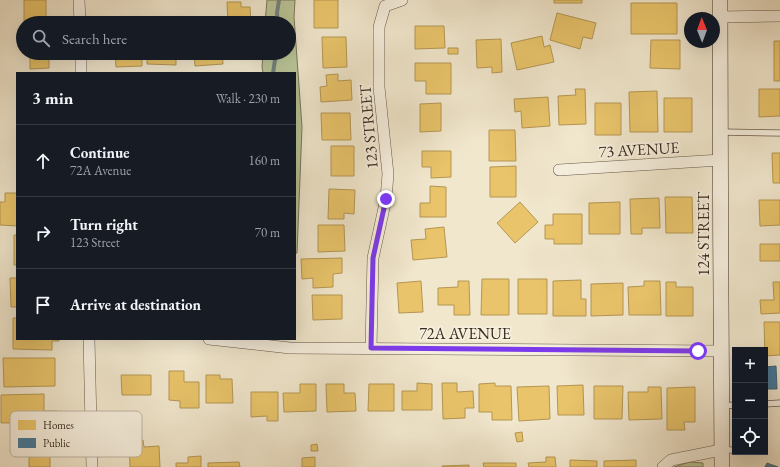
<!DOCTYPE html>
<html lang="en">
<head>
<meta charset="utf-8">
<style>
	:root { --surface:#171b24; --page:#20242c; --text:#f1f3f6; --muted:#9ea1a6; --line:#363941 }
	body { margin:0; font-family:"EB Garamond",serif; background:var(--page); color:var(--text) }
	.controls { position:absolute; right:12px; bottom:12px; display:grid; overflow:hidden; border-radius:0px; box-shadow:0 4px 16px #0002 }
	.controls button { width:36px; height:36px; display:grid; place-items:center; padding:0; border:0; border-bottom:1px solid var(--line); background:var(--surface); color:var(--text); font:20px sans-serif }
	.compass { position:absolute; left:684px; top:12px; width:36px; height:36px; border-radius:50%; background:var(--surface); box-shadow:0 4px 16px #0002; rotate:359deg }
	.stop { position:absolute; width:12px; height:12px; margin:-9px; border:3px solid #7c3aed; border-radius:50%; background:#fff }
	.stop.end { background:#7c3aed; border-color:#fff; box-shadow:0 1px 4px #0008 }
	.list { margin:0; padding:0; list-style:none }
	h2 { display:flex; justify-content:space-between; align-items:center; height:52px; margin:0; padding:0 16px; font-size:17px }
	h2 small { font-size:13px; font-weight:400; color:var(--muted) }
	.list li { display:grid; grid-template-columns:26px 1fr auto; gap:12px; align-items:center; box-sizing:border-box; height:72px; padding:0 16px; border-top:1px solid var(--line) }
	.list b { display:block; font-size:15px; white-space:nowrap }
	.list p { margin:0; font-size:13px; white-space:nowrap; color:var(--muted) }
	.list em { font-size:13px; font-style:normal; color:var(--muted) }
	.icon { flex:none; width:22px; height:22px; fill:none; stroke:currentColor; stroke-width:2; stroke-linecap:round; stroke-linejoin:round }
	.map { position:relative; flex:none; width:780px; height:467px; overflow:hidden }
	.search { position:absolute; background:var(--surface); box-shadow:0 4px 16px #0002; left:16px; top:16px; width:280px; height:44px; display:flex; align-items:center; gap:10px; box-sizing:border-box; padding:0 14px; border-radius:22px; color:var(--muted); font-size:15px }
	.panel { position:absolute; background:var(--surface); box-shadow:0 4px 16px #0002; left:16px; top:72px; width:280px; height:268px; border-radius:0px }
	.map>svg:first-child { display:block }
</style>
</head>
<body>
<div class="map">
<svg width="780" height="467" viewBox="0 0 780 467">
	<rect width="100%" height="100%" fill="#f1e7cd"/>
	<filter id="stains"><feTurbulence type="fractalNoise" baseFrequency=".005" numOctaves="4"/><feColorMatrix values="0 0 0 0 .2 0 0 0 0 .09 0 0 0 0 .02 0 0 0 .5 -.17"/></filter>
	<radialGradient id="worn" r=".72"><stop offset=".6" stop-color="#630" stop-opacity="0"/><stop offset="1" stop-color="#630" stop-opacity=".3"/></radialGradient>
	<!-- green -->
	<path fill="#bbc597" stroke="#7a785a" d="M267,0H295L294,17L302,127L297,253H295V73H263L262,67L263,53H289V23H265Z
		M690,462L703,463V467H674Z"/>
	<!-- homes -->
	<path fill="#e9c46a" stroke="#b49653" d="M24,0H46V23H24Z
		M314,0H338V28H314Z
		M554,0H582V3H554Z
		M227,2H241V7H250L251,23H228Z
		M631,3H677V34H631Z
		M557,13L596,23L592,39L583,37L580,49L550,40Z
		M126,22H141V23H126Z
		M415,26H444L445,48L415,49Z
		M542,36L544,47L550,45L554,62L517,70L511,43Z
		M322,37H346L347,67L323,68Z
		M501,39L502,72L492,73V67L477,68L476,40Z
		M651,40H680V69L650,68Z
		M774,41H780V81H774Z
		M448,48H458V54H448Z
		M30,53H49V68L30,69Z
		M115,53H142V66L116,67Z
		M147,53H176V65L147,64Z
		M194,53H222L223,64L195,66Z
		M415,63H451V94H426V81H415Z
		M338,74V81L351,80L352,100L321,102L320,87L327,86L326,75Z
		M575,89H585L586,124L559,125L558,96L576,95Z
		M759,89H780V116L759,117Z
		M657,91L658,132H630L629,92Z
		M548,97L550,126L522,128L521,111L515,112L514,99Z
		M664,98H692V132H664Z
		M441,103V131L420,132V104Z
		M595,103H621V135H595Z
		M321,113H350L351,140H322Z
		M489,130H515L516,161H489Z
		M331,146H354V176H331Z
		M422,151H451V177L431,178V167H422Z
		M772,153H780V183H773Z
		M516,166V197H490V167Z
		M430,186L446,187V217H420V203H430Z
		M329,189L355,190L354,214L344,213V219H328Z
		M5,193H17V226L0,225V202H5Z
		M665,197H692L693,233H666Z
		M659,198L660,228H642V234H631L630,199Z
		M759,200H780V225L760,226Z
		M520,202L538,222L515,243L497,223Z
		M620,202V234H589V203Z
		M553,214H582V244H554V239H545V225H553Z
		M318,225H344L345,251L318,252Z
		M444,227L447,257L413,260L411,240L426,239L425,229Z
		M14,235H17V265H14Z
		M760,244H780V261H760Z
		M342,258V273L333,274V287L313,288V278L302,279L301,259Z
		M10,278H17V307H11Z
		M482,279H509V315H481Z
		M518,279H547V314H518Z
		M581,280V299H586V316H553V281Z
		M421,281L423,312L399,313L397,283Z
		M458,281H469L470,315H454V305H438V288L458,287Z
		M644,281H660L661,315H629L628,287L644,286Z
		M666,282H676V287H693V316H666Z
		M773,282H780V313L761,314L760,300H774Z
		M623,283V315L591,316V284Z
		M312,295H342V319L313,320Z
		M13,318H17V339H59V341H52V350L13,349Z
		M764,322H780V355L765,356Z
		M3,358H55V386L4,387Z
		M169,371H184V382H199V408H180V401L169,400Z
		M121,375H151V395H122Z
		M206,375H220V379H232L233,403H206Z
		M417,383L432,384V410H402V391H417Z
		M442,383H457V392L473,391L474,408H465V418L443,419Z
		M495,383V386H511L512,420H492V412H479V384Z
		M300,384H316V411L284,412L283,393H300Z
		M326,384H344V393H355L356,411L327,412Z
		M369,384H394V411H368Z
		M583,385L584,415H558L557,386Z
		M549,386L550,419L519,421L517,387Z
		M594,386H623L622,419H594Z
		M648,387H661L662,419L629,420L628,392H648Z
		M695,387V422H684L685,430H667V388Z
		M251,392H278V421H267V416L251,417Z
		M44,394V411H57V422L1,423V395Z
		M29,431H50V467H29Z
		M522,432L523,441L517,442L515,433Z
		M143,440L144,447L159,446L160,467H130L129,441Z
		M317,444L318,451H311V445Z
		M201,456V467H176V463H188V457Z
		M315,457V467H302V458Z
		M546,457H555L556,467H529L528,463L546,462Z
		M570,460L597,461V467H570Z
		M636,460V467H604V461Z
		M239,462L240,467H208V463Z
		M483,463H516V467H484Z
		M469,465V467H442V466Z"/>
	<!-- public -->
	<path fill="#457b9d" stroke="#416377" d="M776,366L777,389H765V367Z
		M767,463L778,467H765Z"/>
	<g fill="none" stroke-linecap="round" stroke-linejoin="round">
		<!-- stream -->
		<path stroke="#76837f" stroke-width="4" d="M278,23L277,13L279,0
			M273,73L275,60L279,53"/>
		<defs>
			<path id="lane" d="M721,132L780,133
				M765,404L780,403
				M721,406L735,405
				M722,450H735"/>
			<path id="street" d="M79,0L80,23
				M385,6L402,0
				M720,17L780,16
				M81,53V73
				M559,170L721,160
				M89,339L92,467
				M209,339L290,348L720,351
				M371,348L373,258L386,199L388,174L379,87V27L385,6
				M663,467L671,460L721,450"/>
			<path id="secondary" d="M720,0C721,156 720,311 722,467"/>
		</defs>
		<!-- lane casing -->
		<use href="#lane" stroke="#67594a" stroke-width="7"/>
		<!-- street casing -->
		<use href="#street" stroke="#67594a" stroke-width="12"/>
		<!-- secondary casing -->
		<use href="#secondary" stroke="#392a1e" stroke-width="16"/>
		<!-- lane -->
		<use href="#lane" stroke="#f6efde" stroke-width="5.5"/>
		<!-- street -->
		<use href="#street" stroke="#f6efde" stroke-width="11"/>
		<!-- secondary -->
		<use href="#secondary" stroke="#f6efde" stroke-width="15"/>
	</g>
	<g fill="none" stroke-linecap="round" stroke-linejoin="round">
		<!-- route -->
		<path stroke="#7c3aed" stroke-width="5" d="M386,199L373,258L371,348L698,351"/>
	</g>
	<g text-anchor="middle" stroke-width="4" stroke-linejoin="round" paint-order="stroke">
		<!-- street labels -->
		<g font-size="16" fill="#392a1e" stroke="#f6efde">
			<text transform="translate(368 127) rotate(-95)" y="6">123 STREET</text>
			<text transform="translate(639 149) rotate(-3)" y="6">73 AVENUE</text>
			<text transform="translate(703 234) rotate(-90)" y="6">124 STREET</text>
			<text x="465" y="339">72A AVENUE</text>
		</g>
	</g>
	<!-- legend -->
	<rect x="10" y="411" width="132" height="46" rx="6" fill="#f6efde" stroke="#bdb4a4" stroke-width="1"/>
	<rect x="18" y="420" width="18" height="10" fill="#e9c46a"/>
	<rect x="18" y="438" width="18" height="10" fill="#457b9d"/>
	<g font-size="11" fill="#392a1e">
		<text x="43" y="429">Homes</text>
		<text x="43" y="447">Public</text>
	</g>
	<rect width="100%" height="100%" filter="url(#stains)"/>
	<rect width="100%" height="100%" fill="url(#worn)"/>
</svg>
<div class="controls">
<button>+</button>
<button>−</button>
<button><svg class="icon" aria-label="locate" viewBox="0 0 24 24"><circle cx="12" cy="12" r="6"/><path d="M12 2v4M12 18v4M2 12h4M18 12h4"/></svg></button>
</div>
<svg class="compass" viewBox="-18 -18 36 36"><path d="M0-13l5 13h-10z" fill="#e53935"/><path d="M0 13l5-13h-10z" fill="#9ea1a6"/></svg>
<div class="stop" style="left:698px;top:351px"></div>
<div class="stop end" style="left:386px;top:199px"></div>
<div class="search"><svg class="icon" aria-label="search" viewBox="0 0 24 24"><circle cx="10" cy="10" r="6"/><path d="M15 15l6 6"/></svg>Search here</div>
<section class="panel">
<h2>3 min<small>Walk · 230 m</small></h2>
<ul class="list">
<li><svg class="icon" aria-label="ahead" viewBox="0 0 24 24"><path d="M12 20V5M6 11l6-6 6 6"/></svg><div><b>Continue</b><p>72A Avenue</p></div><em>160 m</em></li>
<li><svg class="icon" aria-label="right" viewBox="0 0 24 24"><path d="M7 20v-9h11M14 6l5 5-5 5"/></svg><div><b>Turn right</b><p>123 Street</p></div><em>70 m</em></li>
<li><svg class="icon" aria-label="arrive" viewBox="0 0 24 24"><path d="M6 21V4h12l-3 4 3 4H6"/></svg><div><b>Arrive at destination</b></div></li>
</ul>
</section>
</div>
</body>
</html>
